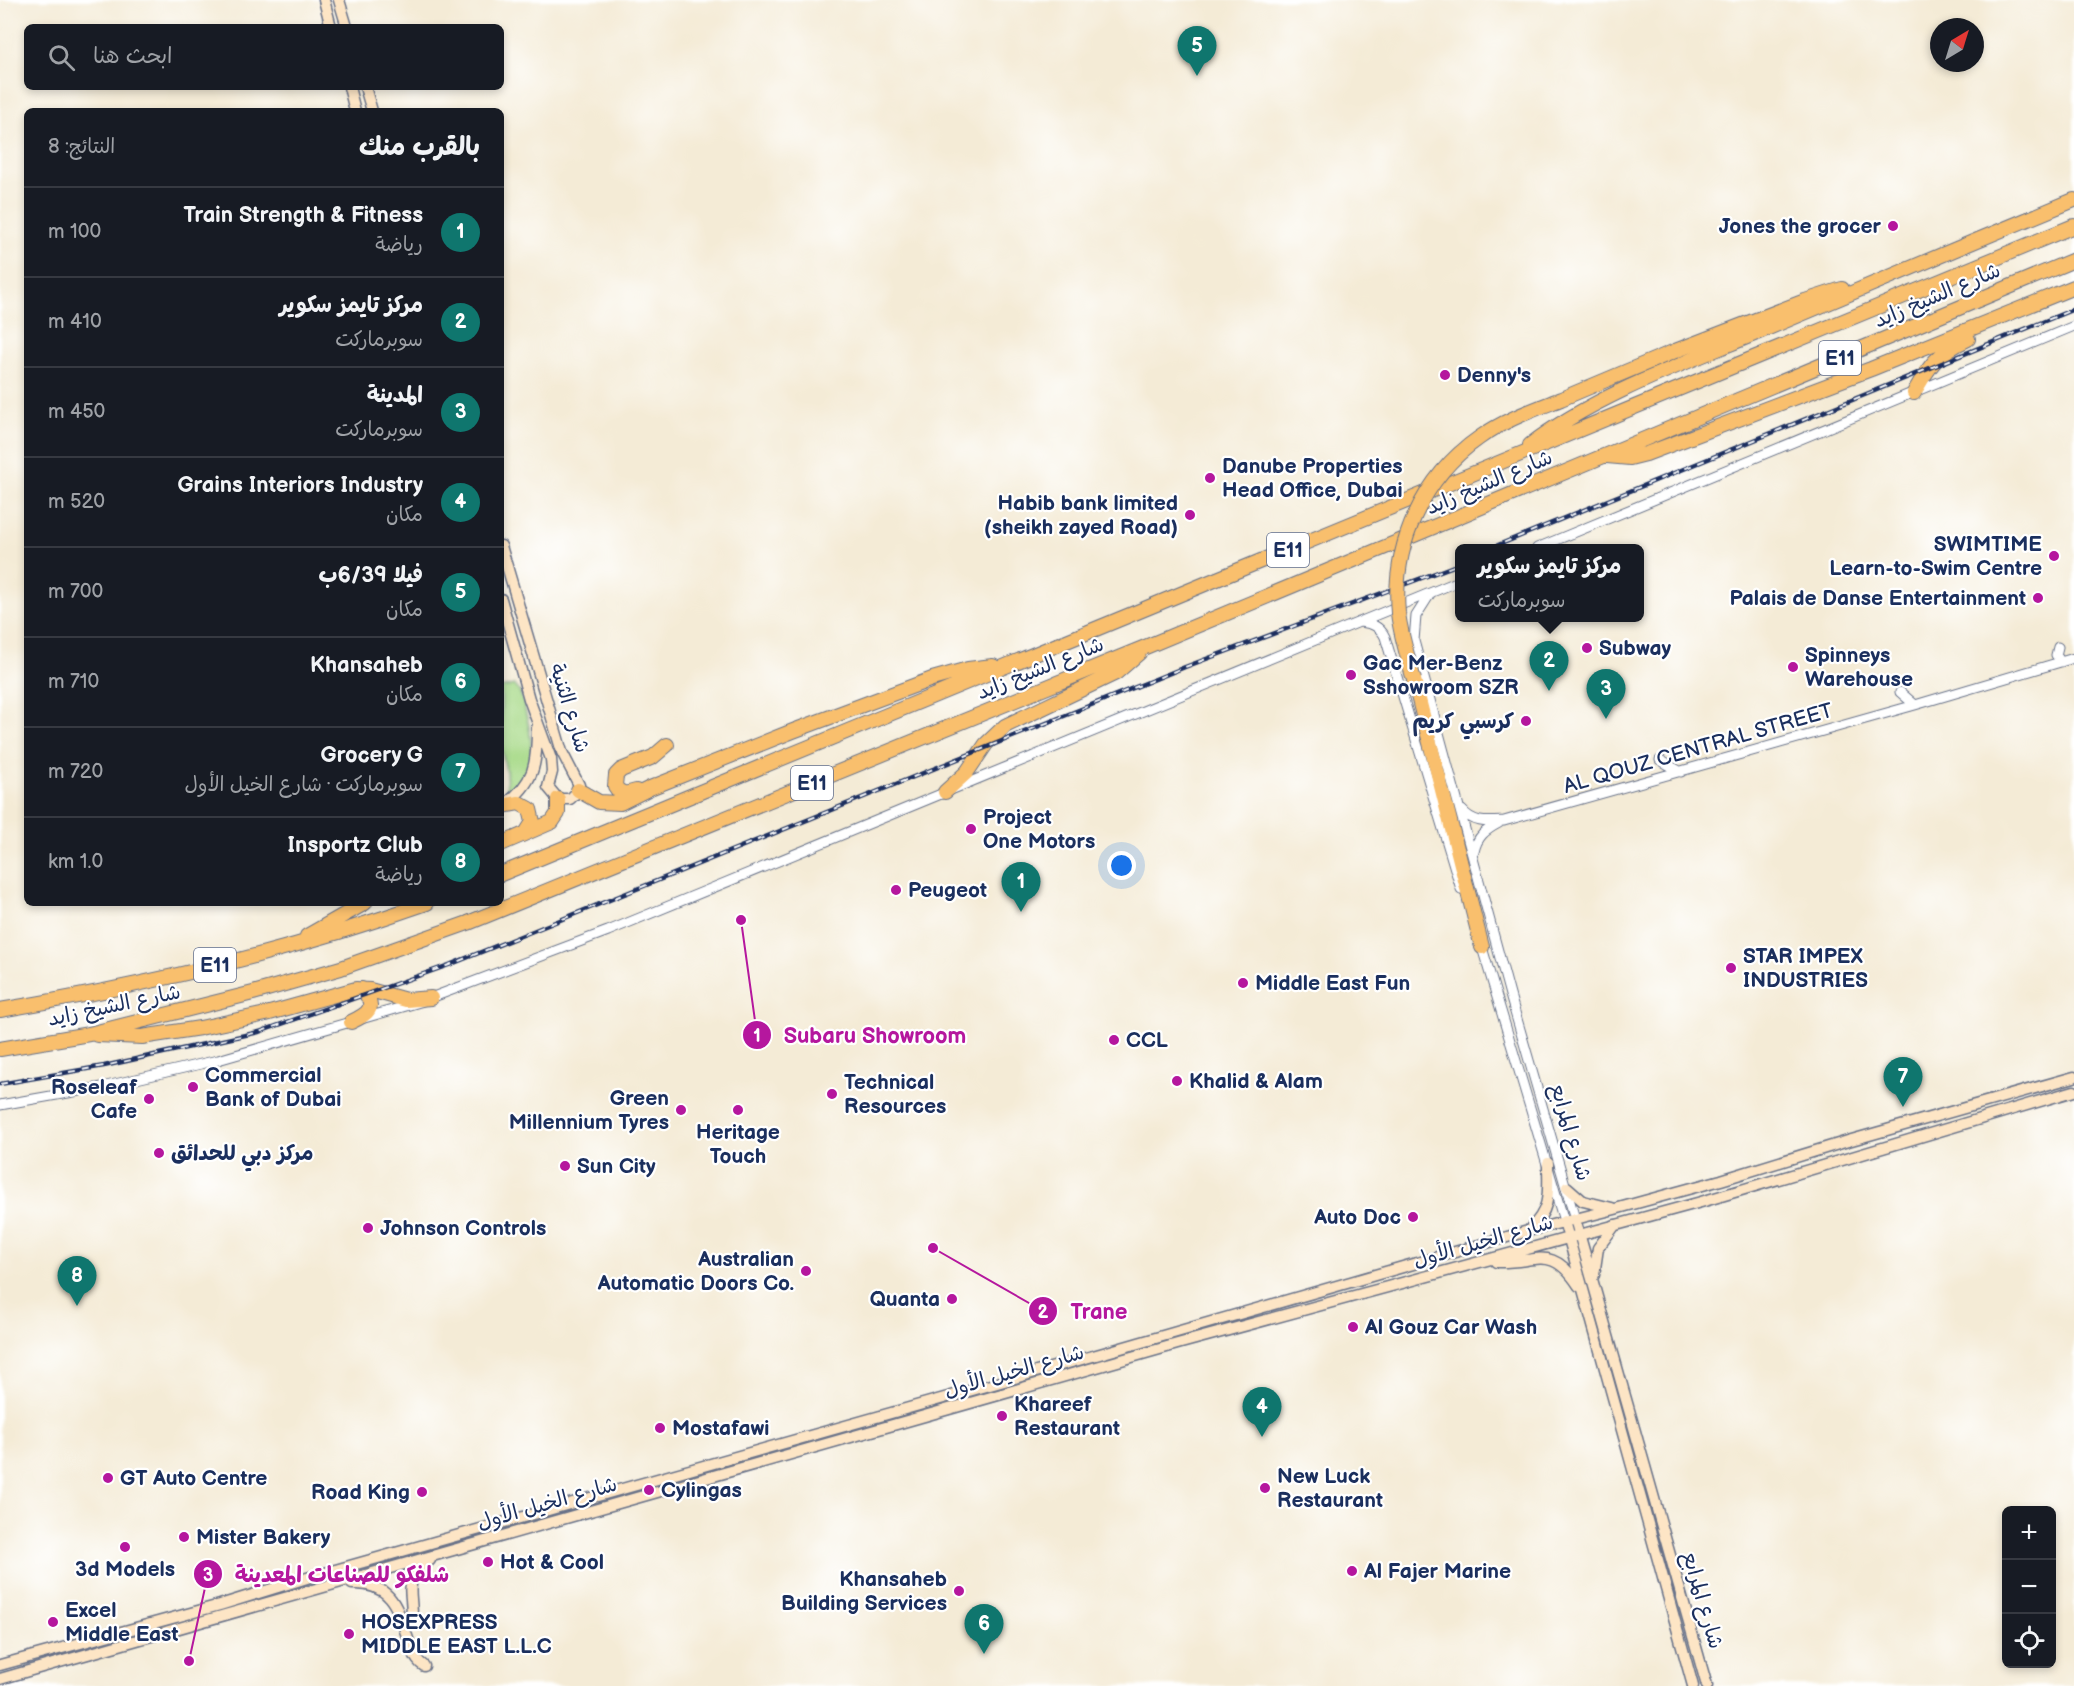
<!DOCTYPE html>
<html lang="ar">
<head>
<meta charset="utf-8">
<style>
	:root { --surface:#171b24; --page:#20242c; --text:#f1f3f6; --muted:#9ea1a6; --line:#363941; --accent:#0f766e }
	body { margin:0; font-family:"Balsamiq Sans","Playpen Sans Arabic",sans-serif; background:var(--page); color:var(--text); direction:rtl }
	.controls { position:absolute; right:18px; bottom:18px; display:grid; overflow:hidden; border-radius:9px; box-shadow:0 3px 9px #0003 }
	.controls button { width:54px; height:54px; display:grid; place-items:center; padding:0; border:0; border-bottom:2px solid var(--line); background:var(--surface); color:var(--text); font:30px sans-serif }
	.compass { position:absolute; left:1930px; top:18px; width:54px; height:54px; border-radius:50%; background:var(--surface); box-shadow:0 3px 9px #0003; rotate:38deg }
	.you { position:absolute; left:1122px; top:866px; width:21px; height:21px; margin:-15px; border:4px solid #fff; border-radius:50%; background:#1a73e8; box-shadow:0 0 0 9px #1a73e833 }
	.badge { display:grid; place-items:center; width:39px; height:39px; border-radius:50%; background:var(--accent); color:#fff; font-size:20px; font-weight:700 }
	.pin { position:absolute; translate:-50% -50px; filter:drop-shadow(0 2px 3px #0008) }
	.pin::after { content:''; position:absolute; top:32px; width:21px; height:18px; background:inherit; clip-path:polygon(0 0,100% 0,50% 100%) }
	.popup { position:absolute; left:1455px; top:544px; width:189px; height:78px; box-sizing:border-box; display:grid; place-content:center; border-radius:9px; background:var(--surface); filter:drop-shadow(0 2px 4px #0005); font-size:20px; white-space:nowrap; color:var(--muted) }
	.popup b { font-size:22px; color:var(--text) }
	.popup::after { content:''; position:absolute; left:50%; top:100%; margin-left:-12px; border:12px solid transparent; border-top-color:var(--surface) }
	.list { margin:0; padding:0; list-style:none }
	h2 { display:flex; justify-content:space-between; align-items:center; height:78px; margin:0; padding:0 24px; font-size:26px }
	h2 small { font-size:20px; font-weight:400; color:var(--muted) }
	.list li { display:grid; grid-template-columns:39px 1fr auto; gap:18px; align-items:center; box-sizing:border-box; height:90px; padding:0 24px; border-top:2px solid var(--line) }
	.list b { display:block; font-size:22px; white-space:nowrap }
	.list p { margin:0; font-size:20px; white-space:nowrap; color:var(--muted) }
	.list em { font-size:20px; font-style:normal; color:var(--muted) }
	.icon { flex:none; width:33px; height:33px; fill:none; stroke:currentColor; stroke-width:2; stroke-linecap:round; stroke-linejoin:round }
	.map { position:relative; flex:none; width:2074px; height:1686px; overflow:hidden; direction:ltr }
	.search { position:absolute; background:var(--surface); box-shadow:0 3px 9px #0003; left:24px; top:24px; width:480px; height:66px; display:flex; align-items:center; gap:15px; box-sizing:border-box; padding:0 21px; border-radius:9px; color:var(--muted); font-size:22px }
	.panel { position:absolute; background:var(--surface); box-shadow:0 3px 9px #0003; left:24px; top:108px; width:480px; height:798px; border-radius:9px; direction:rtl }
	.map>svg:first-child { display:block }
</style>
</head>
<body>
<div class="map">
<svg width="2074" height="1686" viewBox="0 0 2074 1686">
	<rect width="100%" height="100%" fill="#fff"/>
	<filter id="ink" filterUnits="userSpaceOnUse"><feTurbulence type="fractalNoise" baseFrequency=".0167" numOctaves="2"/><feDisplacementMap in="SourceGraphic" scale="12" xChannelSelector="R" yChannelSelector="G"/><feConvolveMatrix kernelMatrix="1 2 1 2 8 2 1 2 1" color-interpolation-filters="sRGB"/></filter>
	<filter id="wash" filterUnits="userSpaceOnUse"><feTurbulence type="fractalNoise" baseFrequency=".008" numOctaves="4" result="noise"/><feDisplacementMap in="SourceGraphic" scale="24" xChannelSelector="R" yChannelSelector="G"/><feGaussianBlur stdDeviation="1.35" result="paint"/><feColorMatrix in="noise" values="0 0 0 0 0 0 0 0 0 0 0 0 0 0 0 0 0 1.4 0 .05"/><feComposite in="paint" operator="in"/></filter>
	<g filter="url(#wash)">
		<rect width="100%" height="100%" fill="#f4ebd6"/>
		<!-- green -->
		<path fill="#a8da89" stroke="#628474" stroke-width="1.5" d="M514,685C522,692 524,704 526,714C534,743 537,777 507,793L506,771L501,747V688Z"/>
	</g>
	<g filter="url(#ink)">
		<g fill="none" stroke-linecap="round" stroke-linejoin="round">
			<defs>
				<path id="tertiary" d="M1537,548L2074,326
					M1430,594L1416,616L1414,641L1510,995L1575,1219
					M1359,622C1371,623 1380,626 1385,637L1461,889
					M2058,647L2056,655L2061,662
					M1900,692L1915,705
					M1660,760L1681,772
					M1462,810C1474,824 1487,822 1504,821L1915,705L2074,658
					M1474,852C1477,836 1486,830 1499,823
					M1481,944L1564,1221
					M0,1105L102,1087L218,1060L420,1002L608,931L1459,581"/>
				<path id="secondary" d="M324,0L331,27
					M339,0L347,27
					M349,87L355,111
					M365,87L372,111
					M501,546L562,752L579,785L576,793L570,799H558L548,787L552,772L551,759L529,699L501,599
					M504,805C535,783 537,763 537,728
					M1567,1187L1583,1201L1612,1208
					M1575,1219L1707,1686
					M1564,1221L1693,1686
					M1530,1229C1552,1208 1548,1192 1548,1163
					M1496,1262C1537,1264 1551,1243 1579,1286
					M1594,1275L1598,1248L1615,1225
					M352,1584C396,1582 398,1614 411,1647C415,1655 416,1661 424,1666
					M412,1621C413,1587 401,1585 430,1560
					M0,1665L220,1605L307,1578L1114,1350L1528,1231L1615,1209L1721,1180L1848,1141L2074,1077
					M0,1679L1181,1343L1701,1202L2074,1091"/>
				<path id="motorway" d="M1675,351L1805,301L1842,289
					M1914,393C1930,364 1938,353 1968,339
					M1530,445C1592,397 1682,364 1754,334C1861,289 1967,244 2074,200
					M1607,456L1630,458L1646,454L1871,369L2074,287
					M1414,680L1482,947
					M578,790L599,802L620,803L650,788L793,731L932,679L968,669L993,666
					M636,791C627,794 620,795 615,786L616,775L621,770L653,757L667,745
					M945,792L967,772L986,744L1005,726L1116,673L1139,653
					M502,806L519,803L530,809L533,822L526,833
					M501,844L552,822L558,813V799
					M501,874L2074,226
					M307,936L365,903
					M0,1010C144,986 289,952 427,903
					M351,1022C370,1013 377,1007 362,989
					M97,1035L142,1037L200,1028L266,1014L356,989L370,990L406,1000L431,998
					M0,1049L89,1034L253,993L341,968L468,923L1143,648L2074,260"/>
			</defs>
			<!-- tertiary casing -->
			<use href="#tertiary" stroke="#677188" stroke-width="11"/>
			<!-- secondary casing -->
			<use href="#secondary" stroke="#677188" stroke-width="13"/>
			<!-- motorway casing -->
			<use href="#motorway" stroke="#677188" stroke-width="16"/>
			<!-- tertiary -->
			<use href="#tertiary" stroke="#fff" stroke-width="9"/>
			<!-- secondary -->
			<use href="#secondary" stroke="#fde5c5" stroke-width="10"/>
			<!-- motorway -->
			<use href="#motorway" stroke="#f9bf6d" stroke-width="14"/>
			<defs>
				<path id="rail" d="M1491,548L2074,309
					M0,1084L104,1066L259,1032L449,965L1185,667L1459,564"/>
			</defs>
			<!-- rail casing -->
			<use href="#rail" stroke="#1b2f5e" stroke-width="4.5"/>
			<!-- rail -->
			<use href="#rail" stroke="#fff" stroke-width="2" stroke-dasharray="7" stroke-linecap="butt"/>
			<defs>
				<path id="motorway-bridge" d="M1414,680C1408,658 1401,636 1398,613C1392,545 1423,477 1479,438C1504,420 1533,410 1561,399C1599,383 1637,367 1675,351"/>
			</defs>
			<!-- motorway-bridge casing -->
			<use href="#motorway-bridge" stroke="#677188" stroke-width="16" stroke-linecap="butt"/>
			<!-- motorway-bridge -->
			<use href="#motorway-bridge" stroke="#f9bf6d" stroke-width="14"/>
		</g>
	</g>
	<!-- markers -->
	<g fill="#b5179e" stroke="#fff" stroke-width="2">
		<circle cx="1893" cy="226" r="6"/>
		<circle cx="1445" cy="375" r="6"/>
		<circle cx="1210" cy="478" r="6"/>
		<circle cx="1190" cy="515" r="6"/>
		<circle cx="2054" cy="556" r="6"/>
		<circle cx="2038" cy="598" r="6"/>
		<circle cx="1587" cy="648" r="6"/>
		<circle cx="1793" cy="667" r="6"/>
		<circle cx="1351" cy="675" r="6"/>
		<circle cx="1526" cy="721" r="6"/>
		<circle cx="971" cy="829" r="6"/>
		<circle cx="896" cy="890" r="6"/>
		<circle cx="1731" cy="968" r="6"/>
		<circle cx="1243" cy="983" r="6"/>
		<circle cx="1114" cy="1040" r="6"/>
		<circle cx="1177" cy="1081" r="6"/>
		<circle cx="193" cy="1087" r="6"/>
		<circle cx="832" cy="1094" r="6"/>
		<circle cx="149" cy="1099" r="6"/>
		<circle cx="681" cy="1110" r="6"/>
		<circle cx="738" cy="1110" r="6"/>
		<circle cx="159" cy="1153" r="6"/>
		<circle cx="565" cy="1166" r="6"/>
		<circle cx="1413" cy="1217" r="6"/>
		<circle cx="368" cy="1228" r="6"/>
		<circle cx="806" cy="1271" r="6"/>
		<circle cx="952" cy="1299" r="6"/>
		<circle cx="1353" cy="1327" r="6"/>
		<circle cx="1002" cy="1416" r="6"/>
		<circle cx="660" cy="1428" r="6"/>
		<circle cx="108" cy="1478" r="6"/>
		<circle cx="1265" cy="1488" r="6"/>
		<circle cx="649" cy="1490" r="6"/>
		<circle cx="422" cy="1492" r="6"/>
		<circle cx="184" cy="1537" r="6"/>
		<circle cx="125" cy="1547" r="6"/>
		<circle cx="488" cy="1562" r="6"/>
		<circle cx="1352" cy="1571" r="6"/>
		<circle cx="959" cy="1591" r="6"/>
		<circle cx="53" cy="1622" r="6"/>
		<circle cx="349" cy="1634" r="6"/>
	</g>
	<g text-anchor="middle" stroke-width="4.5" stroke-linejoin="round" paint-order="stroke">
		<!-- shield labels -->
		<g fill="#fff" stroke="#5f6d8e" stroke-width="1.5">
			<rect x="1819" y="341" width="42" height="34" rx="4.5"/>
			<rect x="1267" y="533" width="42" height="34" rx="4.5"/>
			<rect x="791" y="766" width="42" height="34" rx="4.5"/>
			<rect x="194" y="948" width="42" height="34" rx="4.5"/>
		</g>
		<g font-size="20" font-weight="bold" fill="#1b2f5e">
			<text x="1840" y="365">E11</text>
			<text x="1288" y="557">E11</text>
			<text x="812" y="790">E11</text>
			<text x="215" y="972">E11</text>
		</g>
		<!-- poi labels -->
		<g font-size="21" font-weight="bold" fill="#1b2f5e" stroke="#fff" text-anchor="start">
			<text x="1881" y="233" text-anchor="end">Jones the grocer</text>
			<text x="1457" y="382">Denny's</text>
			<text x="1222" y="473">Danube Properties<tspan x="1222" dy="24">Head Office, Dubai</tspan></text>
			<text x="1178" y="510" text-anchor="end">Habib bank limited<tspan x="1178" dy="24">(sheikh zayed Road)</tspan></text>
			<text x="2042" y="551" text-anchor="end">SWIMTIME<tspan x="2042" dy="24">Learn-to-Swim Centre</tspan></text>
			<text x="2026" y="605" text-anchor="end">Palais de Danse Entertainment</text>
			<text x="1599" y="655">Subway</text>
			<text x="1805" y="662">Spinneys<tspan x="1805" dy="24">Warehouse</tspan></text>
			<text x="1363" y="670">Gac Mer-Benz<tspan x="1363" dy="24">Sshowroom SZR</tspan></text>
			<text x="1514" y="728" text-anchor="end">كرسبي كريم</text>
			<text x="983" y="824">Project<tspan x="983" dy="24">One Motors</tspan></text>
			<text x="908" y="897">Peugeot</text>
			<text x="1743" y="963">STAR IMPEX<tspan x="1743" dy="24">INDUSTRIES</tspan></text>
			<text x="1255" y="990">Middle East Fun</text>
			<text x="1126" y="1047">CCL</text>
			<text x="205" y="1082">Commercial<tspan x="205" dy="24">Bank of Dubai</tspan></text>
			<text x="1189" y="1088">Khalid &amp; Alam</text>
			<text x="844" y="1089">Technical<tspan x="844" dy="24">Resources</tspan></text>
			<text x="137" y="1094" text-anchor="end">Roseleaf<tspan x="137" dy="24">Cafe</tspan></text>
			<text x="669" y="1105" text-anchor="end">Green<tspan x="669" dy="24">Millennium Tyres</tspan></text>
			<text x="738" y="1139" text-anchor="middle">Heritage<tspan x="738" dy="24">Touch</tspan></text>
			<text x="171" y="1160">مركز دبي للحدائق</text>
			<text x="577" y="1173">Sun City</text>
			<text x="1401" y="1224" text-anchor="end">Auto Doc</text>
			<text x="380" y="1235">Johnson Controls</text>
			<text x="794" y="1266" text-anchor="end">Australian<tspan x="794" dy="24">Automatic Doors Co.</tspan></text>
			<text x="940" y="1306" text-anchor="end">Quanta</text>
			<text x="1365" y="1334">Al Gouz Car Wash</text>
			<text x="1014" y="1411">Khareef<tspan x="1014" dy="24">Restaurant</tspan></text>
			<text x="672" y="1435">Mostafawi</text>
			<text x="1277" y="1483">New Luck<tspan x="1277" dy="24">Restaurant</tspan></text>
			<text x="120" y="1485">GT Auto Centre</text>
			<text x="661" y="1497">Cylingas</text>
			<text x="410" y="1499" text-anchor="end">Road King</text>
			<text x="196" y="1544">Mister Bakery</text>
			<text x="500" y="1569">Hot &amp; Cool</text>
			<text x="125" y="1576" text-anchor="middle">3d Models</text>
			<text x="1364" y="1578">Al Fajer Marine</text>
			<text x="947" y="1586" text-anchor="end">Khansaheb<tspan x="947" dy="24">Building Services</tspan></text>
			<text x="65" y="1617">Excel<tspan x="65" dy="24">Middle East</tspan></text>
			<text x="361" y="1629">HOSEXPRESS<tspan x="361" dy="24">MIDDLE EAST L.L.C</tspan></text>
		</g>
		<!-- street labels -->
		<g font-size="21" fill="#1b2f5e" stroke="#fff">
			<text transform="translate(1937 295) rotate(-23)" y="7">شارع الشيخ زايد</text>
			<text transform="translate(1489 482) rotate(-23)" y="7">شارع الشيخ زايد</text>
			<text transform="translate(1040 668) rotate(-22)" y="7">شارع الشيخ زايد</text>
			<text transform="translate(570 708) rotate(73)" y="7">شارع الثنية</text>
			<text transform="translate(1698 748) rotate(-16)" y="7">AL QOUZ CENTRAL STREET</text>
			<text transform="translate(114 1005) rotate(-12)" y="7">شارع الشيخ زايد</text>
			<text transform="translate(1571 1132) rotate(74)" y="7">شارع المرابع</text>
			<text transform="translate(1483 1241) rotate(-16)" y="7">شارع الخيل الأول</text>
			<text transform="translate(1014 1371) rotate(-16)" y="7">شارع الخيل الأول</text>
			<text transform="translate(547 1503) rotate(-16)" y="7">شارع الخيل الأول</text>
			<text transform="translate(1703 1600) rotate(74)" y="7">شارع المرابع</text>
		</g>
	</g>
	<!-- callouts -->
	<path fill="none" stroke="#b5179e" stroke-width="2" d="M741 920L757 1035M933 1248L1043 1311M189 1661L208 1574"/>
	<g fill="#b5179e" stroke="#fff" stroke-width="2">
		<circle cx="741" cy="920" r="6"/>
		<circle cx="933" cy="1248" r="6"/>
		<circle cx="189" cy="1661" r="6"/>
		<circle cx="757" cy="1035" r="15"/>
		<circle cx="1043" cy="1311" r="15"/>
		<circle cx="208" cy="1574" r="15"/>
	</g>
	<g font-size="18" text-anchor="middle" font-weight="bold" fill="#fff">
		<text x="757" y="1042">1</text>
		<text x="1043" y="1318">2</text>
		<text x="208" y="1581">3</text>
	</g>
	<g font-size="22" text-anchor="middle" font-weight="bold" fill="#b5179e" stroke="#fff" stroke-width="4.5" stroke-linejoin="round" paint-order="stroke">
		<text x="875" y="1043">Subaru Showroom</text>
		<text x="1099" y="1319">Trane</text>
		<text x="342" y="1582">شلفكو للصناعات المعدينة</text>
	</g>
</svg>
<div class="controls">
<button>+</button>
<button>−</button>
<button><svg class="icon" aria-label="locate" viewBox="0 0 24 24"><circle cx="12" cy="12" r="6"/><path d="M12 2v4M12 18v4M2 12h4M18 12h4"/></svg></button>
</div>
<svg class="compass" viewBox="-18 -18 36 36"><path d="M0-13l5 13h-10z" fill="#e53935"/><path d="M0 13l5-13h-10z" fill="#9ea1a6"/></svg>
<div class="you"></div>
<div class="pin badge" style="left:1021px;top:912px">1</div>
<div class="pin badge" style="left:1549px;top:691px">2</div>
<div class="popup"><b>مركز تايمز سكوير</b>سوبرماركت</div>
<div class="pin badge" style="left:1606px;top:719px">3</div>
<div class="pin badge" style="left:1262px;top:1437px">4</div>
<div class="pin badge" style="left:1197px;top:76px">5</div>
<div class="pin badge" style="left:984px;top:1654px">6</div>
<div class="pin badge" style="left:1903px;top:1107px">7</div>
<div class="pin badge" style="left:77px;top:1306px">8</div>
<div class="search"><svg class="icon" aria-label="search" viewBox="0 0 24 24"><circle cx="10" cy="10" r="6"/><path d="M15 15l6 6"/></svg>ابحث هنا</div>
<section class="panel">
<h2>بالقرب منك<small>النتائج: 8</small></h2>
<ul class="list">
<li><span class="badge">1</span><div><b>Train Strength &amp; Fitness</b><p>رياضة</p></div><em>100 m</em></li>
<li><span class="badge">2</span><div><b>مركز تايمز سكوير</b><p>سوبرماركت</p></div><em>410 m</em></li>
<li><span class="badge">3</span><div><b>المدينة</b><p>سوبرماركت</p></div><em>450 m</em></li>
<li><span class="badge">4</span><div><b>Grains Interiors Industry</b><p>مكان</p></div><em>520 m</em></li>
<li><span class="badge">5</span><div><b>فيلا 6/39ب</b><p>مكان</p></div><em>700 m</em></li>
<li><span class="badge">6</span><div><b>Khansaheb</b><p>مكان</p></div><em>710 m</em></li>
<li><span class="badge">7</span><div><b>Grocery G</b><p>سوبرماركت · شارع الخيل الأول</p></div><em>720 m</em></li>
<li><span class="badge">8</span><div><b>Insportz Club</b><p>رياضة</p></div><em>1.0 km</em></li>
</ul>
</section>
</div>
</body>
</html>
